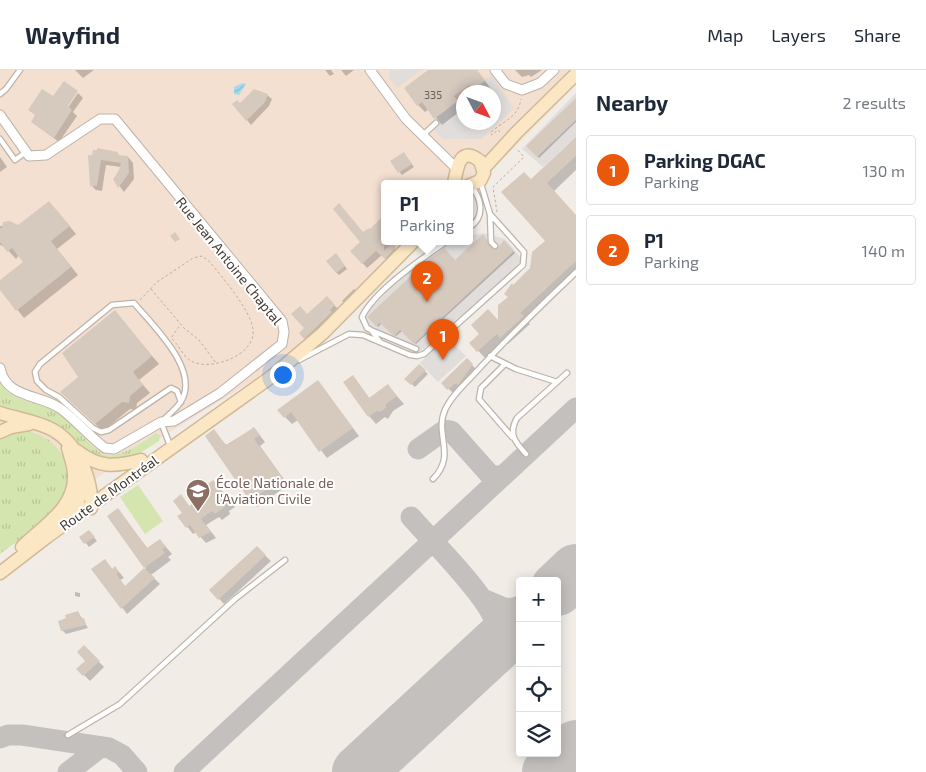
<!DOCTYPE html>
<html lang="en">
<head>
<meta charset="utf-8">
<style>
	:root { --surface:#fff; --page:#f6f6f7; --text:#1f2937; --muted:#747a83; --line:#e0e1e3; --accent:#ea580c }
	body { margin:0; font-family:"Exo 2",sans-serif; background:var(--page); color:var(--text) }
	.controls { position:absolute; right:15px; bottom:15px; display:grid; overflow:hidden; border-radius:5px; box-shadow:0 2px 12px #0003 }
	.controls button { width:45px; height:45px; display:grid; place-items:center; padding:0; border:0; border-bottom:1px solid var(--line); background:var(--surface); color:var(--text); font:25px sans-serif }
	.compass { position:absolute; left:456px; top:15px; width:45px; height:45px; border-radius:50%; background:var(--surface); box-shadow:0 2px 12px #0003; rotate:131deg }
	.you { position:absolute; left:282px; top:304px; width:18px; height:18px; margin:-12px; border:4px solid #fff; border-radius:50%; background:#1a73e8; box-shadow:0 0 0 8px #1a73e833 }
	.badge { display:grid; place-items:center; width:32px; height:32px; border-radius:50%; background:var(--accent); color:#fff; font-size:16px; font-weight:700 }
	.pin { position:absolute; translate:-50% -41px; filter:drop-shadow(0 1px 2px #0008) }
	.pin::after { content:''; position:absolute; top:26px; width:18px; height:15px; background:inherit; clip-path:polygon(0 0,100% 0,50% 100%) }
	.popup { position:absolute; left:381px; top:110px; width:92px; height:65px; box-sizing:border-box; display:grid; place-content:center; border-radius:5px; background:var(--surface); filter:drop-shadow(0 1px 4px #0005); font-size:16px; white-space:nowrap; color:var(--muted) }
	.popup b { font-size:19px; color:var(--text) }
	.popup::after { content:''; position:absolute; left:50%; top:100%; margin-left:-10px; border:10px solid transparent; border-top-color:var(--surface) }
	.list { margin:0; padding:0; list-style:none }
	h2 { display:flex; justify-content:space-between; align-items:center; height:65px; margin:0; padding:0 20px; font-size:21px }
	h2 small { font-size:16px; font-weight:400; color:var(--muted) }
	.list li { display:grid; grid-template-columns:32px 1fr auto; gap:15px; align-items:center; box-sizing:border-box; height:70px; margin:0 10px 10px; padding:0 10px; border:1px solid var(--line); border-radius:5px }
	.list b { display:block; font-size:19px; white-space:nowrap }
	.list p { margin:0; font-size:16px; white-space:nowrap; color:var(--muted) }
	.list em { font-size:16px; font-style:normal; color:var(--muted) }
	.icon { flex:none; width:28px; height:28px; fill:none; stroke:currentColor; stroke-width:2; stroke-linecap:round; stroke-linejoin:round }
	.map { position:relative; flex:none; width:576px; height:702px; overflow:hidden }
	header { display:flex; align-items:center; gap:30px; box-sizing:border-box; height:70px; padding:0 25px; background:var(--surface); border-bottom:1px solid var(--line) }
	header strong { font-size:24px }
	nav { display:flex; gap:28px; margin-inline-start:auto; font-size:18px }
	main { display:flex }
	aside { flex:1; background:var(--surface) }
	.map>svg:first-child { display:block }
</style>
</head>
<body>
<header>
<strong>Wayfind</strong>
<nav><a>Map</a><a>Layers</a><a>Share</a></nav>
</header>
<main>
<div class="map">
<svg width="576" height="702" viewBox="0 0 576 702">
	<defs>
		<pattern id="grass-tufts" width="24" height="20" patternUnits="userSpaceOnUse" patternTransform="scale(1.25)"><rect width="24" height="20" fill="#d5e5b0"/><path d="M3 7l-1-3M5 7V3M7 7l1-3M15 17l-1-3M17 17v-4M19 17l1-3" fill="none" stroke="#b8c598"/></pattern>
		<pattern id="water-waves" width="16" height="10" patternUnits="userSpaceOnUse" patternTransform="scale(1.25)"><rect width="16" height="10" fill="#a4daed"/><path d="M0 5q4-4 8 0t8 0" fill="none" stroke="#8ebccc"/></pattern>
	</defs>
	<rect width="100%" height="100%" fill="#f2ece6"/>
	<!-- commercial -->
	<path fill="#f4e0d1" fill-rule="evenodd" d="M0,0H576V15L470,122V113H384V171H423L337,258L69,425L0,484ZM463,22H493V52H463Z"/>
	<!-- grass -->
	<path fill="url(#grass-tufts)" d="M0,312C14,336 42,330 63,345C74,354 94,384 108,385C121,387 146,371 156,363L160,365L159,371L132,388L103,392C95,386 85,381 77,374C69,367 63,358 53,353C37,344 18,345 0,338Z
		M25,361C43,364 52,370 62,385C93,427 27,463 0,484V369L11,363Z"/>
	<!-- park -->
	<path fill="#d5e5b0" d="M138,415L163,451L145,464L120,427Z"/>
	<!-- parking -->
	<path fill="#e0dddb" d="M390,0H421L397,18L389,8Z
		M492,5L514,39L481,69H443L429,56L434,49L463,27V52H493V22H469Z
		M576,23V67L543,97L522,79Z
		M483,163L505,169L521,188L519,196L421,281L412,283L402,273L365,254L364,246L391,218L429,185L449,171H470V166Z
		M441,272H451L466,286L438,312L420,293Z"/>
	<!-- water -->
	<path fill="url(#water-waves)" d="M243,13L246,14L239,25L234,24V17Z"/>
	<!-- shadow -->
	<path fill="#0003" d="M75,0H94L83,8Z
		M325,0H331L334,4L330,6Z
		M341,0H354L346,6Z
		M430,0H477L491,19L486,22H463V32L460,34L463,39L442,55L429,39L425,42L418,35Z
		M515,0H542L531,7L529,5L522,7Z
		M78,23L83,28L73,42L77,46L59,72L32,52L63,41L65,42Z
		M267,25L272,29L269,36L251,55L234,34H240Z
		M576,30V52L539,88L528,76Z
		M576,69V100L554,121L576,146V205L527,250L530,254L508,274L505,271L486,289L471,273L499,253L513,216L532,199L546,171L531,110Z
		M117,83L121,87H128L133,93L134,109L124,122L114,109L121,97L106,95L102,121L96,120L91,115L89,93Z
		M406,86L414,97L402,105L392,92Z
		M0,87L7,97L0,102Z
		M56,140L76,164L57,179L78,205L24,248L0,218V211L25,192L19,185L16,189L5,177L0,175V156L18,157Z
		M384,147V171H391L389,173L400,183L390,193L382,185L367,198L352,181L361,172L364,163L370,161Z
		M505,172L515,183L416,274L402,261L396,266L382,253L378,257L369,247L493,180L497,181Z
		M339,188L347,199L339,205L336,202Z
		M354,219L358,222L346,235L342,231Z
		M327,228L339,240L309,273L305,268L307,245Z
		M115,242L159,294L139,310L150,323L137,333L136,340L130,339L103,361L69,330Z
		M467,290L478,301L464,319L462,318L454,324L443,313Z
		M419,296L428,304L415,317L406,309Z
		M353,306L370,329L388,316L404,334L393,341L388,349L385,347L376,354L369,346Z
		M318,312L359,366L327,388L298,350L292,354L285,347Z
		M254,358L265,372L260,376L288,415L257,437L207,366L214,361L226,375Z
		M219,418L235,437L229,441L230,444L222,450L219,447L206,455L216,468L206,473L196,462L193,464L179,446L183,443L181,426L190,437Z
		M118,440L148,479L160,470L172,484L168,487L171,490L151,505L160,514L127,544L93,499L105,490L113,500L115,498L120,503L124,508L120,510L126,517L146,498L108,447Z
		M92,465L97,471L89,477L81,467Z
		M257,478L271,491L224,534L211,520Z
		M75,522L80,523V527L75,526Z
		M78,542L88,558L66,564L62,560Z
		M84,577L104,597L90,611L78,599L87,591Z"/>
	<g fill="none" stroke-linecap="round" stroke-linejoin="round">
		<!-- taxiway -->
		<path stroke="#c4c0be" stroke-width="21" d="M418,379L445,360L451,361L491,406H502
			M411,447C429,468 494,532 495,555C495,567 489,577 483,587
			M485,530L504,538L520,539
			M0,668L8,665H22L109,678L122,685L137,702
			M68,702L101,677
			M184,702L576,338"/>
		<!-- runway -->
		<path stroke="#c4c0be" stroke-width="54" d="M557,519L576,501
			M359,702L520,553
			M549,702L576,677"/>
	</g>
	<!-- building -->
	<path fill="#d6c9be" d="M428,0H477L485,11L473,20L469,15L454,26L458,31L434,49L422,32L417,36L404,18Z
		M64,11L78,21L68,36L72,40L54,68L31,52L35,45L28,40L42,19L53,26Z
		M254,19L268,24L265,32L246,51L232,34L237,30L240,33Z
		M576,28V50L537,87L526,76Z
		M576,67V86L547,113L576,145V191L520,243L524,246L500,268L497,264L477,282L469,273L479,264L471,255L488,239L498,250V235L508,227L504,224L512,213L513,215L530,198L532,182L545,171L501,122L524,102L531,109Z
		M97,78L118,82V85L128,86L129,103L118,118L113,109L118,103L121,93L101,90L97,116H90L88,85H92L93,80H97Z
		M404,82L412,94L398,103L390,91Z
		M49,131L70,156L51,171L71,197L16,241L0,220V210L23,192L12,178L7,182L0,172V158H2L3,152L10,151L18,155Z
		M339,133L363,162L369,158L370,159L384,145V181L392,173L396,177L385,189L376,181L362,194L350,181L360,172L333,139Z
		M175,162L180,169L175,172L170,166Z
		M483,164L494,180L497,179L504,170L514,181L414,274L400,260L394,266L380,253L376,256L367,247L428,190L444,178L455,190Z
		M336,183L345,196L336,203L326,191Z
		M327,226L335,235L330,240L332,242L304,269L299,263L304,258L291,244L300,236L307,244Z
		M115,240L152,286L133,302L143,315L130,326L129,333L122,332L95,354L60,322L78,307L62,283Z
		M467,288L473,294L458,315L456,313L447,320L441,313Z
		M419,294L426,300L411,315L404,309Z
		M353,305L369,328L388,314L397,326L386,334V338L380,342L377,341L368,347L343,312Z
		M318,310L353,358L319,382L291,342L284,348L277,340Z
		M254,357L260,365L254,369L283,408L250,431L205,366L214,359L225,374H229Z
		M213,410L230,430L224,435L225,437L215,444L212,441L201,449L211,462L199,468L190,455L186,458L177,446L182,443L173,431L181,424L189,436L203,426L199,421Z
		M118,438L147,478L160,469L166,477L162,479L165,483L144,498L107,446Z
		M89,460L95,467L84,474L79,467Z
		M257,476L266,485L218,530L209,520Z
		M105,489L112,499L115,496L119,502L116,504L125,516L144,498L155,508L121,539L91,499Z
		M78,541L81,549L84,548L86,555L61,561L58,551L66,548L65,545Z
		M84,575L100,591L83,606L76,599L85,591L77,582Z"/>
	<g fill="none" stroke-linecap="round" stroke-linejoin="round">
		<defs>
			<path id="service" d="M0,24L6,19L20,0
				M423,65L436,53
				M0,69L15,90L26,82
				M480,111L490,144L491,172L495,176
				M470,157C485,147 482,129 471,116
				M373,261L416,279
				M380,272L371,260L367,258L362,247C374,221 423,188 447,171
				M437,273L444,276
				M490,286L516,299L557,312
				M299,290L349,264L363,265L410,285L417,286L424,284L523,195L524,182L490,144
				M505,294L481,318L479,329L512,367
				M169,373L161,352C167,346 175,340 180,333C202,301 153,256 134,233L112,235L40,294L35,302L37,311L46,320L59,327L93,358L101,362L109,360L171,318L177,321L181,332
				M526,384C515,372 508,364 517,348L567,303
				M433,409C457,385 434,365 445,340C451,326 465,314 476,302C508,267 542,235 576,202
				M68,665L120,634L235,529L285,490"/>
			<path id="minor" d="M370,0L406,49L456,98
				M495,0L506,14L522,20L540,13L554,0
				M0,45L29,86L46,85L100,49H115L282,251L284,262L282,274L220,323L174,351L161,352L114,379L105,378C89,366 77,351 61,339C41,324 6,329 0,298"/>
			<path id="secondary" d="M484,98L517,62L576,4
				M454,113C457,100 459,74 480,91L484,103L480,111L470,115
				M0,343C17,349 37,351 53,360C78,374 93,410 91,438
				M0,362L11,357L29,354
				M77,381C99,398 114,397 141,390
				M67,448C79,437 81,422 83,406
				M22,477C43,456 76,438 74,404C74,396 70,386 68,378
				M0,503L48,466L271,307L323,263L414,171"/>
		</defs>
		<!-- service casing -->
		<use href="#service" stroke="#bdb3a9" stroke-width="7"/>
		<!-- minor casing -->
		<use href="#minor" stroke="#bdb3a9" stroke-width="11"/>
		<!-- secondary casing -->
		<use href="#secondary" stroke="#d0b997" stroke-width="15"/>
		<!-- path -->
		<path stroke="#beac9a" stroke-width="1" stroke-dasharray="2.5 2.5" stroke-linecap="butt" d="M500,62L498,60L492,65L490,63C503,51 518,48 521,29
			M497,142L493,117L524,87L516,78
			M151,219L184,258L199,270L216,293
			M140,230L157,212L193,188L202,186L209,191C222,207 250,239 253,259C257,285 210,302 191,291C182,286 178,273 171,268
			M172,267L180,255"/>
		<!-- service -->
		<use href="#service" stroke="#fff" stroke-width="4.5"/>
		<!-- minor -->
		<use href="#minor" stroke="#fff" stroke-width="9"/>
		<!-- secondary -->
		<use href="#secondary" stroke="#fce7c5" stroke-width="12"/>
	</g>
	<!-- icons -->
	<defs>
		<symbol id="university-pin" viewBox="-11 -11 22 30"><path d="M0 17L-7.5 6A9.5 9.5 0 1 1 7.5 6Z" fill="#8d6e63" stroke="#fff"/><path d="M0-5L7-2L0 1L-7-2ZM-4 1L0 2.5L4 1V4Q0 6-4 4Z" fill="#fff"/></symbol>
	</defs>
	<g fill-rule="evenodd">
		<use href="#university-pin" x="184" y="407" width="28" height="38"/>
	</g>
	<g text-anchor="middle" stroke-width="4" stroke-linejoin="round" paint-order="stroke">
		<!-- number labels -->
		<g font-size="11" fill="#685f57">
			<text x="433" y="29">335</text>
		</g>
		<!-- street labels -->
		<g font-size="14" fill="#443c35" stroke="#fff">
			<text transform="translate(229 191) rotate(51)" y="5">Rue Jean Antoine Chaptal</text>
			<text transform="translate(109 423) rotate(-36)" y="5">Route de Montréal</text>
		</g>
		<!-- education labels -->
		<g font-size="14" fill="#785e54" stroke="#fff" text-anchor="start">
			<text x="216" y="418">École Nationale de<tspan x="216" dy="16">l'Aviation Civile</tspan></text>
		</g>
	</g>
</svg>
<div class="controls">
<button>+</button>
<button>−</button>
<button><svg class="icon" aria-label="locate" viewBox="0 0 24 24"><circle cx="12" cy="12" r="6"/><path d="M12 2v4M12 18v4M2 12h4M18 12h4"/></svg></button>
<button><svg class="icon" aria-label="layers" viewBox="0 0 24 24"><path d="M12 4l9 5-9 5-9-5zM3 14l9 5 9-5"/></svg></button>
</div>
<svg class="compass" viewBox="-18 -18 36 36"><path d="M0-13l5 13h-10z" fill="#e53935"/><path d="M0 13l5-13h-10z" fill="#747a83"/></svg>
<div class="you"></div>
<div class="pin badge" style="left:443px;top:290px">1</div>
<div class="pin badge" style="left:427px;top:232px">2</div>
<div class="popup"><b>P1</b>Parking</div>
</div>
<aside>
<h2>Nearby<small>2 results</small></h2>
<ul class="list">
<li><span class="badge">1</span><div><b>Parking DGAC</b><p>Parking</p></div><em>130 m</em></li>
<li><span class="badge">2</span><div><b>P1</b><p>Parking</p></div><em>140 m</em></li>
</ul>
</aside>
</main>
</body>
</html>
